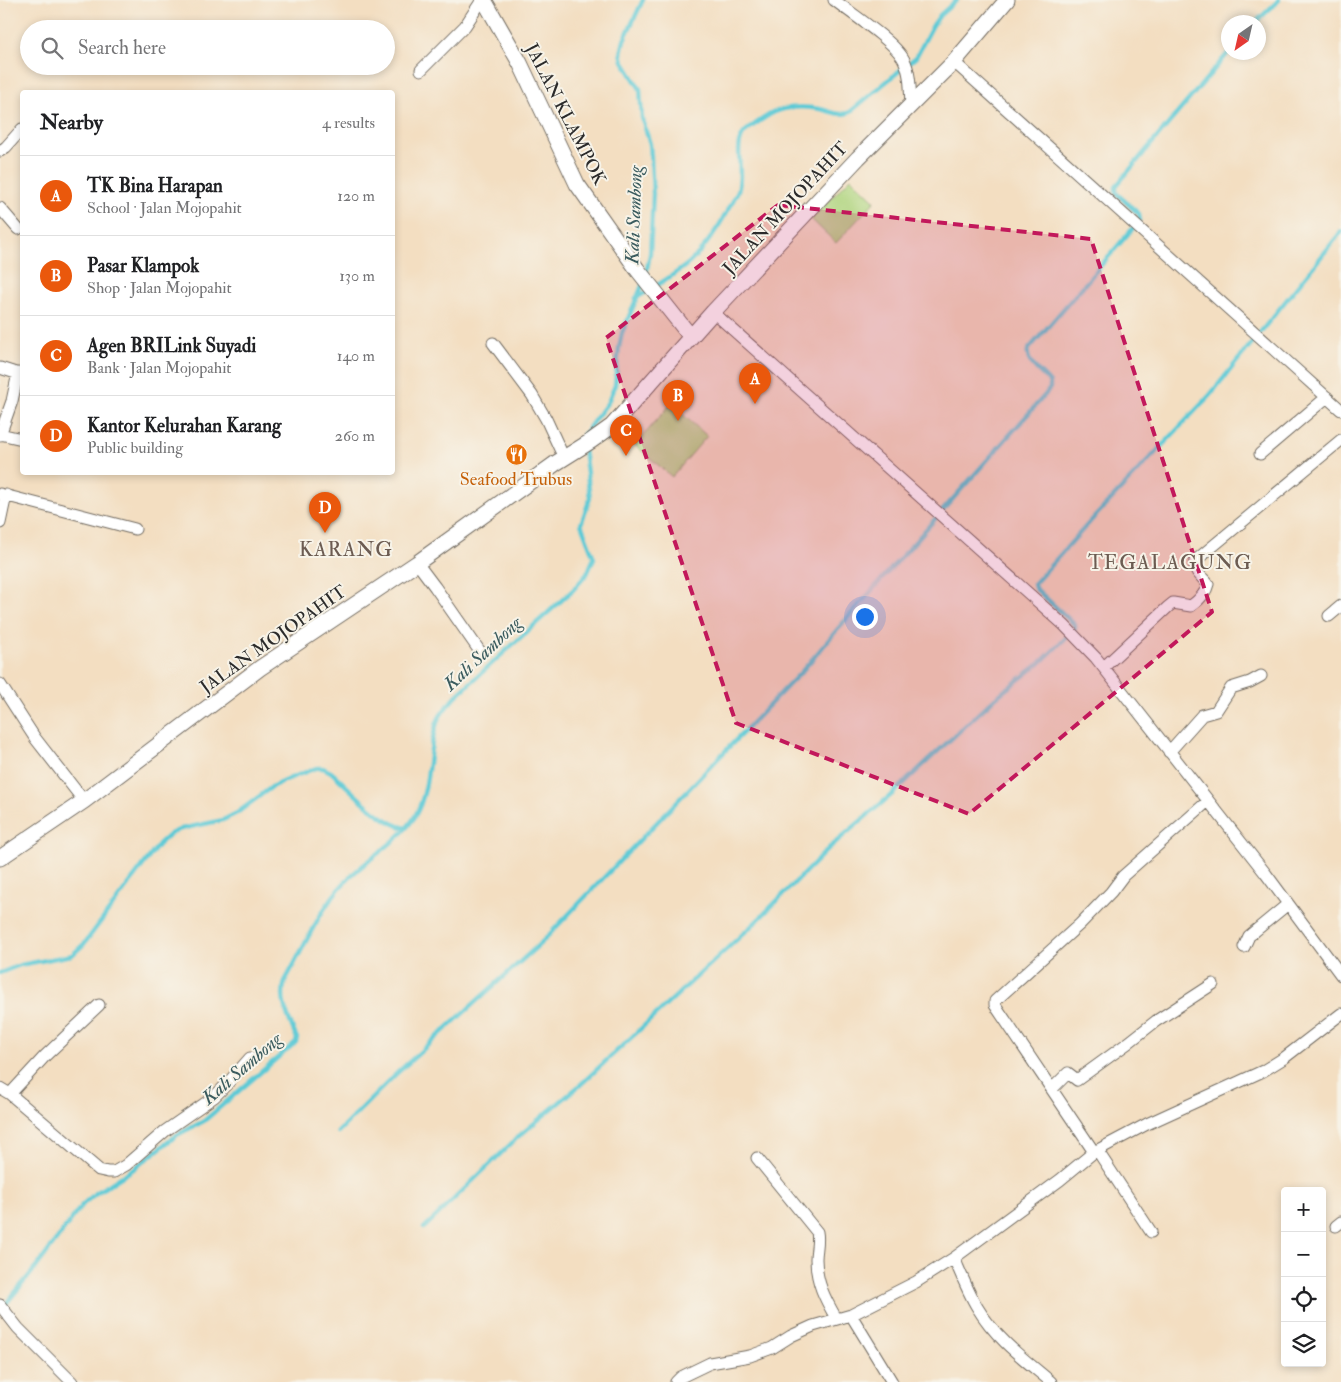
<!DOCTYPE html>
<html lang="en">
<head>
<meta charset="utf-8">
<style>
	:root { --surface:#fff; --page:#f2f2f2; --text:#202124; --muted:#757577; --line:#e0e0e0; --accent:#ea580c }
	body { margin:0; font-family:"IM FELL Double Pica",serif; background:var(--page); color:var(--text) }
	.controls { position:absolute; right:15px; bottom:15px; display:grid; overflow:hidden; border-radius:5px; box-shadow:0 2px 8px #0003 }
	.controls button { width:45px; height:45px; display:grid; place-items:center; padding:0; border:0; border-bottom:1px solid var(--line); background:var(--surface); color:var(--text); font:25px sans-serif }
	.compass { position:absolute; left:1221px; top:15px; width:45px; height:45px; border-radius:50%; background:var(--surface); box-shadow:0 2px 8px #0003; rotate:214deg }
	.you { position:absolute; left:864px; top:616px; width:18px; height:18px; margin:-12px; border:4px solid #fff; border-radius:50%; background:#1a73e8; box-shadow:0 0 0 8px #1a73e833 }
	.badge { display:grid; place-items:center; width:32px; height:32px; border-radius:50%; background:var(--accent); color:#fff; font-size:16px; font-weight:700 }
	.pin { position:absolute; translate:-50% -41px; filter:drop-shadow(0 1px 2px #0008) }
	.pin::after { content:''; position:absolute; top:26px; width:18px; height:15px; background:inherit; clip-path:polygon(0 0,100% 0,50% 100%) }
	.list { margin:0; padding:0; list-style:none }
	h2 { display:flex; justify-content:space-between; align-items:center; height:65px; margin:0; padding:0 20px; font-size:21px }
	h2 small { font-size:16px; font-weight:400; color:var(--muted) }
	.list li { display:grid; grid-template-columns:32px 1fr auto; gap:15px; align-items:center; box-sizing:border-box; height:80px; padding:0 20px; border-top:1px solid var(--line) }
	.list b { display:block; font-size:19px; white-space:nowrap }
	.list p { margin:0; font-size:16px; white-space:nowrap; color:var(--muted) }
	.list em { font-size:16px; font-style:normal; color:var(--muted) }
	.icon { flex:none; width:28px; height:28px; fill:none; stroke:currentColor; stroke-width:2; stroke-linecap:round; stroke-linejoin:round }
	.map { position:relative; flex:none; width:1341px; height:1382px; overflow:hidden }
	.search { position:absolute; background:var(--surface); box-shadow:0 2px 8px #0003; left:20px; top:20px; width:375px; height:55px; display:flex; align-items:center; gap:12px; box-sizing:border-box; padding:0 18px; border-radius:28px; color:var(--muted); font-size:19px }
	.panel { position:absolute; background:var(--surface); box-shadow:0 2px 8px #0003; left:20px; top:90px; width:375px; height:385px; border-radius:5px }
	.map>svg:first-child { display:block }
</style>
</head>
<body>
<div class="map">
<svg width="1341" height="1382" viewBox="0 0 1341 1382">
	<rect width="100%" height="100%" fill="#f7f3e8"/>
	<filter id="ink" filterUnits="userSpaceOnUse"><feTurbulence type="fractalNoise" baseFrequency=".02" numOctaves="2"/><feDisplacementMap in="SourceGraphic" scale="10" xChannelSelector="R" yChannelSelector="G"/><feConvolveMatrix kernelMatrix="1 2 1 2 8 2 1 2 1" color-interpolation-filters="sRGB"/></filter>
	<filter id="wash" filterUnits="userSpaceOnUse"><feTurbulence type="fractalNoise" baseFrequency=".0096" numOctaves="4" result="noise"/><feDisplacementMap in="SourceGraphic" scale="20" xChannelSelector="R" yChannelSelector="G"/><feGaussianBlur stdDeviation="1.12" result="paint"/><feColorMatrix in="noise" values="0 0 0 0 0 0 0 0 0 0 0 0 0 0 0 0 0 1.4 0 .05"/><feComposite in="paint" operator="in"/></filter>
	<g filter="url(#wash)">
		<rect width="100%" height="100%" fill="#f3dec1"/>
		<!-- green -->
		<path fill="#afd47e" stroke="#6d8054" d="M851,178L875,201L836,243L811,219Z
			M671,404L707,436L672,477L635,445Z"/>
		<g fill="none" stroke-linecap="round" stroke-linejoin="round">
			<!-- stream -->
			<path stroke="#5ecad6" stroke-width="4.5" d="M643,0L624,40L621,53L623,61L640,89L642,118L650,144L651,157L653,194L650,254L646,274
				M1256,22L1279,0
				M636,298C654,287 674,276 690,262C708,245 726,215 737,193C745,175 733,147 744,133C750,127 761,120 769,115C784,106 803,106 820,109C830,111 840,117 850,112L916,57L933,25L940,15L957,0
				M583,441L584,434L608,402L615,385L619,348L622,333L644,281
				M0,973L20,965L72,955L84,944L159,844L170,834L181,829L223,820L237,813L273,786L293,777L316,768H323L331,772C352,790 380,823 406,828
				M338,1132L397,1073L542,942L803,670L842,624L1045,395L1050,388V383C1043,373 1025,363 1028,350L1140,220L1139,214L1116,193V186L1229,52
				M424,1228L519,1136L579,1086L759,919L829,848L890,796L995,698L1039,664L1075,629V625L1035,588L1034,584L1087,525L1210,395L1341,232
				M4,1306L38,1265L82,1205L96,1193L135,1168L177,1135L204,1121L296,1042L297,1038L295,1034C288,1016 279,1001 285,981C304,948 319,909 346,881C366,859 400,842 415,816C432,786 426,751 438,720C442,711 450,703 456,696L573,590L587,574L594,558L581,524L590,498L584,449"/>
		</g>
	</g>
	<g filter="url(#ink)">
		<g fill="none" stroke-linecap="round" stroke-linejoin="round">
			<defs>
				<path id="street" d="M834,0C851,13 895,42 904,60C911,74 910,91 911,106
					M954,62L1341,410
					M421,70L465,26L482,0
					M0,151L6,147L22,129
					M0,208L18,229
					M713,312L1064,625L1096,658L1266,874L1341,975
					M493,343L532,395L546,419L564,458
					M0,368L22,375
					M0,434L22,439
					M0,435L12,401L18,373
					M1260,454L1327,397
					M0,494L135,529
					M0,523L6,495
					M417,563L435,587L481,653
					M1329,616L1341,606
					M1104,667L1168,607L1173,603L1191,606C1198,601 1206,593 1208,584C1202,577 1193,571 1195,561L1341,440
					M0,684L35,738L84,801
					M1169,752L1202,715L1216,711L1231,688L1250,682L1261,676
					M1244,947L1249,936L1288,904
					M0,1088L10,1094L99,1170L108,1172H114L126,1165L165,1131L214,1097L227,1084L250,1058
					M1052,1089L1068,1073L1077,1080L1128,1043L1156,1021L1213,984
					M10,1094L45,1056L99,1005
					M1097,1150L1151,1232
					M1094,1152L995,1005V1001L1080,924L1111,892L1123,876L1208,801
					M757,1158L817,1232C819,1242 816,1250 816,1259C816,1282 825,1299 836,1318
					M1336,1226L1341,1222
					M954,1258C961,1274 968,1292 977,1307C996,1339 1024,1359 1051,1382
					M0,1305L18,1328L72,1382
					M851,1315L892,1382
					M676,1382L681,1377L710,1363L750,1356L772,1348L791,1336L813,1326L851,1315L916,1282L954,1258L1060,1180L1094,1152L1147,1124L1263,1071L1284,1058L1341,1014"/>
				<path id="secondary" d="M484,0L520,63L577,184L637,269L691,337
					M0,858L84,801L260,668L417,563L556,463L591,441L612,426L713,312L858,158L954,62L1007,0"/>
			</defs>
			<!-- street casing -->
			<use href="#street" stroke="#716a60" stroke-width="13"/>
			<!-- secondary casing -->
			<use href="#secondary" stroke="#716a60" stroke-width="17"/>
			<!-- street -->
			<use href="#street" stroke="#fff" stroke-width="11"/>
			<!-- secondary -->
			<use href="#secondary" stroke="#fff" stroke-width="15"/>
		</g>
	</g>
	<!-- marked area -->
	<path fill="#c2185b" fill-opacity="0.2" stroke="#c2185b" stroke-width="4" stroke-dasharray="10 6" stroke-linejoin="round" d="M778,205L1091,239L1212,612L969,814L736,723L606,338Z"/>
	<!-- icons -->
	<defs>
		<symbol id="restaurant-disc" viewBox="-11 -11 22 22"><circle r="9.5" fill="#e8710a" stroke="#f7f3e8"/><path d="M-5-6h1v4h1v-4h1v4h1v-4h1v5L-1.5 .5V6h-2V.5L-5-1ZM5-6V6H3V1.5H1.5Q1.5-4 5-6Z" fill="#fff"/></symbol>
	</defs>
	<g fill-rule="evenodd">
		<use href="#restaurant-disc" x="504" y="442" width="25" height="25"/>
	</g>
	<g text-anchor="middle" stroke-width="4" stroke-linejoin="round" paint-order="stroke">
		<!-- street labels -->
		<g font-size="18" fill="#2b2b2b" stroke="#f7f3e8">
			<text transform="translate(566 114) rotate(63)" y="6">JALAN KLAMPOK</text>
			<text transform="translate(785 208) rotate(-47)" y="6">JALAN MOJOPAHIT</text>
			<text transform="translate(273 639) rotate(-35)" y="6">JALAN MOJOPAHIT</text>
		</g>
		<!-- food labels -->
		<g font-size="18" fill="#c56008" stroke="#f7f3e8">
			<text x="516" y="485">Seafood Trubus</text>
		</g>
		<!-- water labels -->
		<g font-size="19" font-style="italic" fill="#3a5b5e" stroke="#f7f3e8">
			<text transform="translate(633 215) rotate(-88)" y="7">Kali Sambong</text>
			<text transform="translate(482 653) rotate(-43)" y="7">Kali Sambong</text>
			<text transform="translate(241 1068) rotate(-41)" y="7">Kali Sambong</text>
		</g>
		<!-- quarter labels -->
		<g font-size="20" letter-spacing="1" fill="#6c5c52" stroke="#f7f3e8">
			<text x="346" y="556">KARANG</text>
			<text x="1170" y="569">TEGALAGUNG</text>
		</g>
	</g>
</svg>
<div class="controls">
<button>+</button>
<button>−</button>
<button><svg class="icon" aria-label="locate" viewBox="0 0 24 24"><circle cx="12" cy="12" r="6"/><path d="M12 2v4M12 18v4M2 12h4M18 12h4"/></svg></button>
<button><svg class="icon" aria-label="layers" viewBox="0 0 24 24"><path d="M12 4l9 5-9 5-9-5zM3 14l9 5 9-5"/></svg></button>
</div>
<svg class="compass" viewBox="-18 -18 36 36"><path d="M0-13l5 13h-10z" fill="#e53935"/><path d="M0 13l5-13h-10z" fill="#757577"/></svg>
<div class="you"></div>
<div class="pin badge" style="left:755px;top:404px">A</div>
<div class="pin badge" style="left:678px;top:421px">B</div>
<div class="pin badge" style="left:626px;top:456px">C</div>
<div class="pin badge" style="left:325px;top:533px">D</div>
<div class="search"><svg class="icon" aria-label="search" viewBox="0 0 24 24"><circle cx="10" cy="10" r="6"/><path d="M15 15l6 6"/></svg>Search here</div>
<section class="panel">
<h2>Nearby<small>4 results</small></h2>
<ul class="list">
<li><span class="badge">A</span><div><b>TK Bina Harapan</b><p>School · Jalan Mojopahit</p></div><em>120 m</em></li>
<li><span class="badge">B</span><div><b>Pasar Klampok</b><p>Shop · Jalan Mojopahit</p></div><em>130 m</em></li>
<li><span class="badge">C</span><div><b>Agen BRILink Suyadi</b><p>Bank · Jalan Mojopahit</p></div><em>140 m</em></li>
<li><span class="badge">D</span><div><b>Kantor Kelurahan Karang</b><p>Public building</p></div><em>260 m</em></li>
</ul>
</section>
</div>
</body>
</html>
